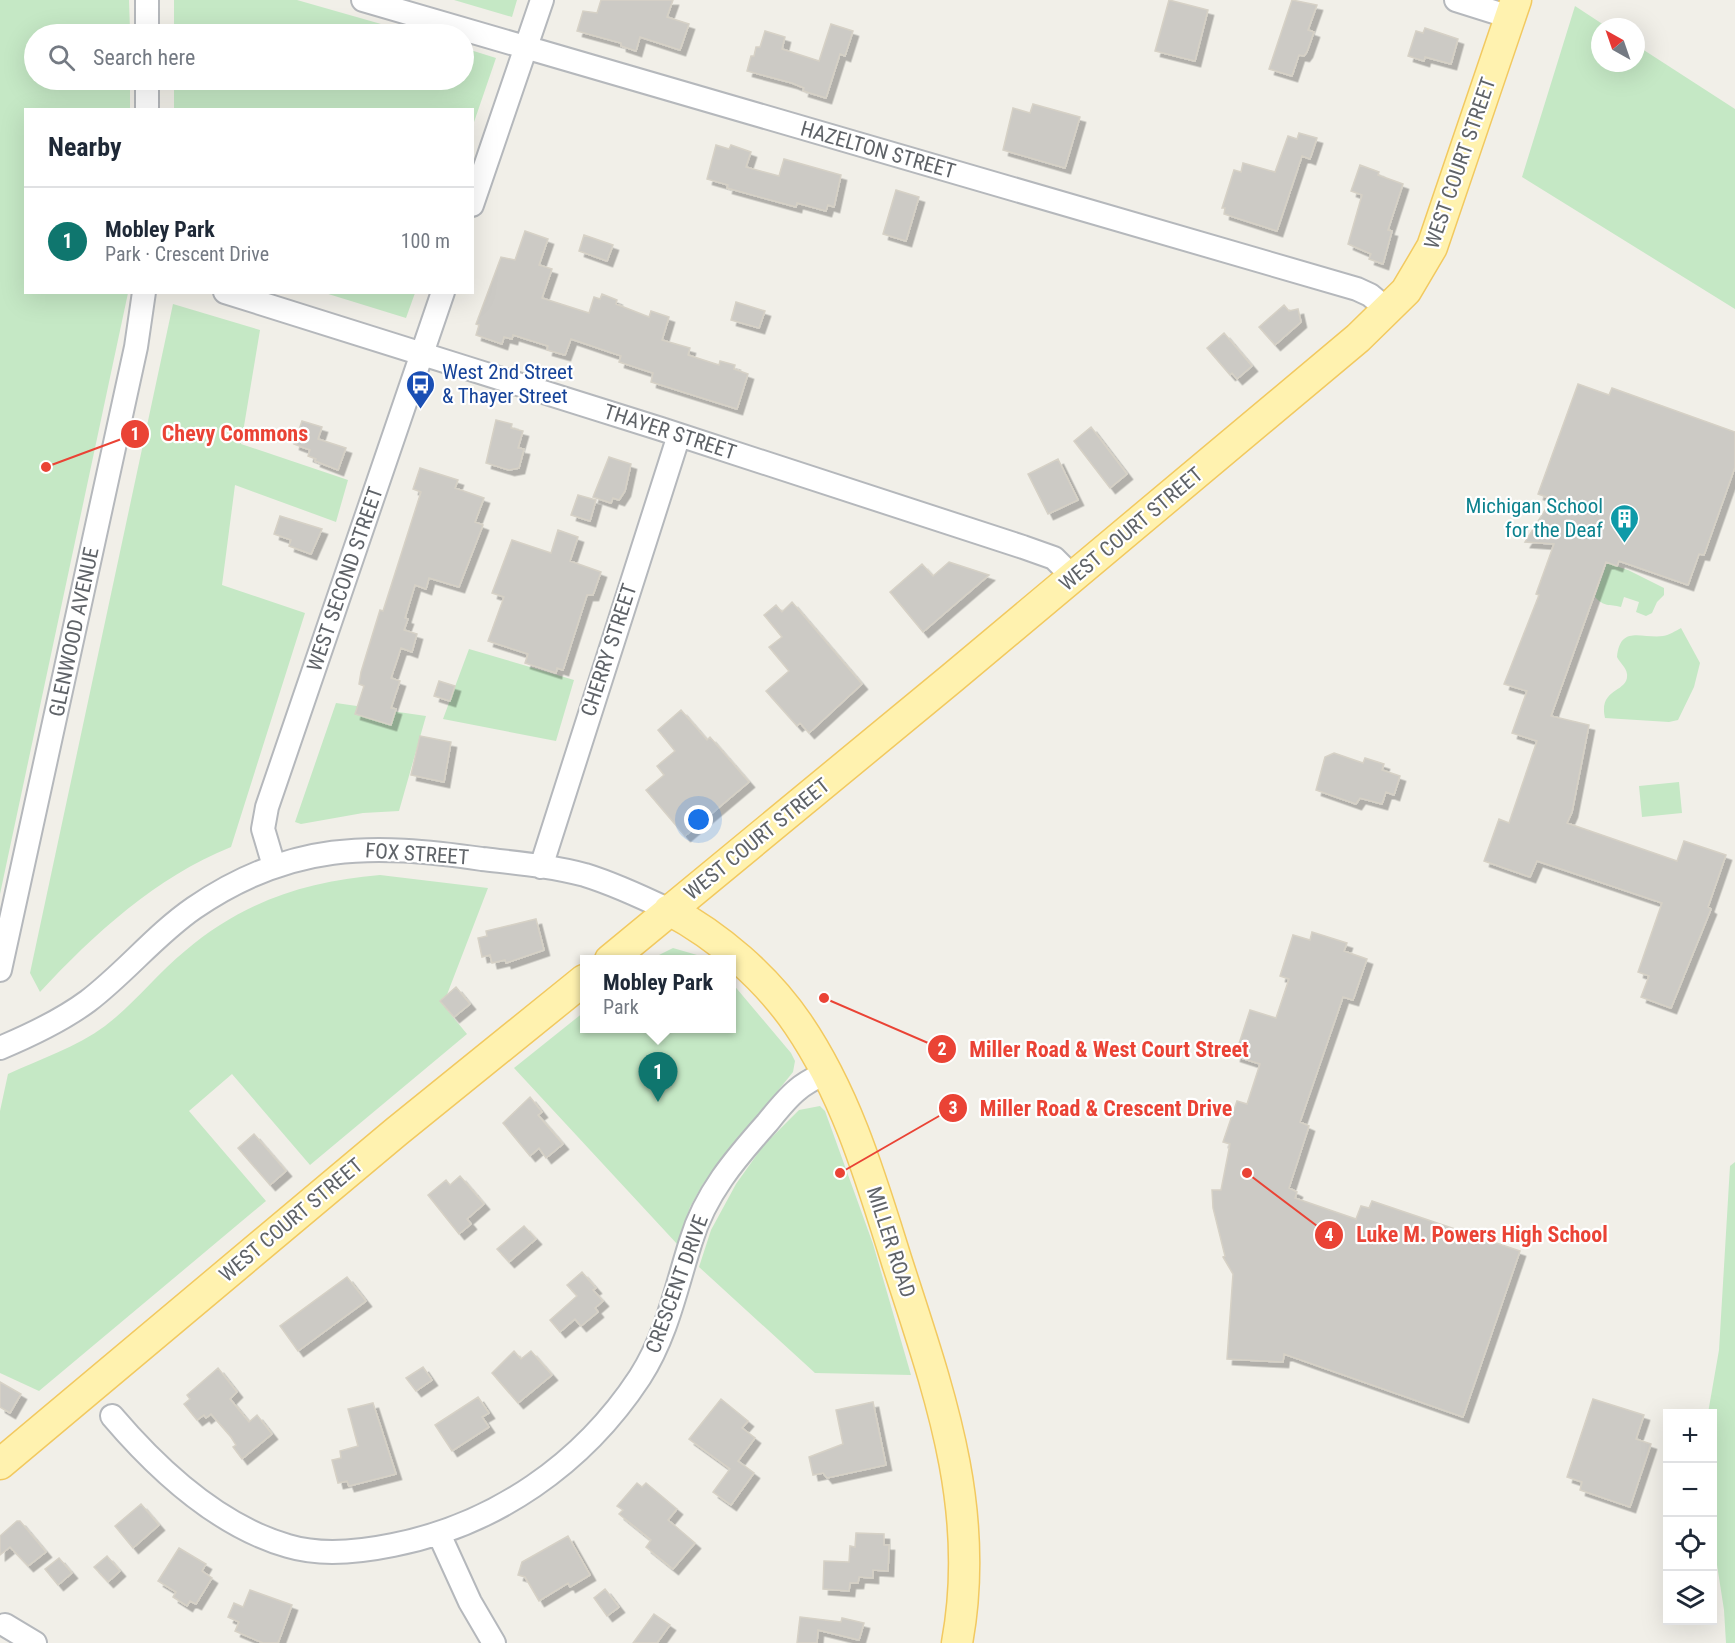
<!DOCTYPE html>
<html lang="en">
<head>
<meta charset="utf-8">
<style>
	:root { --surface:#fff; --page:#f2f2f3; --text:#1f2937; --muted:#747a83; --line:#e0e1e3; --accent:#0f766e }
	body { margin:0; font-family:"Roboto Condensed",sans-serif; background:var(--page); color:var(--text) }
	.controls { position:absolute; right:18px; bottom:18px; display:grid; overflow:hidden; border-radius:0px; box-shadow:0 6px 24px #0002 }
	.controls button { width:54px; height:54px; display:grid; place-items:center; padding:0; border:0; border-bottom:2px solid var(--line); background:var(--surface); color:var(--text); font:30px sans-serif }
	.compass { position:absolute; left:1591px; top:18px; width:54px; height:54px; border-radius:50%; background:var(--surface); box-shadow:0 6px 24px #0002; rotate:320deg }
	.you { position:absolute; left:699px; top:820px; width:21px; height:21px; margin:-15px; border:4px solid #fff; border-radius:50%; background:#1a73e8; box-shadow:0 0 0 9px #1a73e833 }
	.badge { display:grid; place-items:center; width:39px; height:39px; border-radius:50%; background:var(--accent); color:#fff; font-size:20px; font-weight:700 }
	.pin { position:absolute; translate:-50% -50px; filter:drop-shadow(0 2px 3px #0008) }
	.pin::after { content:''; position:absolute; top:32px; width:21px; height:18px; background:inherit; clip-path:polygon(0 0,100% 0,50% 100%) }
	.popup { position:absolute; left:580px; top:955px; width:156px; height:78px; box-sizing:border-box; display:grid; place-content:center; border-radius:0px; background:var(--surface); filter:drop-shadow(0 2px 4px #0005); font-size:20px; white-space:nowrap; color:var(--muted) }
	.popup b { font-size:22px; color:var(--text) }
	.popup::after { content:''; position:absolute; left:50%; top:100%; margin-left:-12px; border:12px solid transparent; border-top-color:var(--surface) }
	.list { margin:0; padding:0; list-style:none }
	h2 { display:flex; justify-content:space-between; align-items:center; height:78px; margin:0; padding:0 24px; font-size:26px }
	h2 small { font-size:20px; font-weight:400; color:var(--muted) }
	.list li { display:grid; grid-template-columns:39px 1fr auto; gap:18px; align-items:center; box-sizing:border-box; height:108px; padding:0 24px; border-top:2px solid var(--line) }
	.list b { display:block; font-size:22px; white-space:nowrap }
	.list p { margin:0; font-size:20px; white-space:nowrap; color:var(--muted) }
	.list em { font-size:20px; font-style:normal; color:var(--muted) }
	.icon { flex:none; width:33px; height:33px; fill:none; stroke:currentColor; stroke-width:2; stroke-linecap:round; stroke-linejoin:round }
	.map { position:relative; flex:none; width:1735px; height:1643px; overflow:hidden }
	.search { position:absolute; background:var(--surface); box-shadow:0 6px 24px #0002; left:24px; top:24px; width:450px; height:66px; display:flex; align-items:center; gap:15px; box-sizing:border-box; padding:0 21px; border-radius:33px; color:var(--muted); font-size:22px }
	.panel { position:absolute; background:var(--surface); box-shadow:0 6px 24px #0002; left:24px; top:108px; width:450px; height:186px; border-radius:0px }
	.map>svg:first-child { display:block }
</style>
</head>
<body>
<div class="map">
<svg width="1735" height="1643" viewBox="0 0 1735 1643">
	<defs>
		<filter id="shadow"><feDropShadow dx="5.5" dy="5.5" stdDeviation="0" flood-color="#0004"/></filter>
	</defs>
	<rect width="100%" height="100%" fill="#f1efe8"/>
	<!-- green -->
	<path fill="#c5e8c5" d="M0,0H129L130,31V34H34V80H130V109L26,110V292L128,293L0,894Z
		M174,0H297L416,34H174Z
		M454,0H517L512,17Z
		M1575,6L1607,27H1600V63H1636V45L1735,109V309L1522,177Z
		M464,48L496,58L473,125L472,110L174,109V80H464Z
		M325,293H415L406,318Z
		M173,304L260,330L241,444L348,480L336,522L235,485L222,585L305,613L231,847C156,877 94,934 40,992L30,973Z
		M1607,563L1628,570L1664,588V595L1657,602L1652,613L1646,616L1636,612L1639,602L1624,597L1621,607C1609,604 1604,607 1595,597Z
		M1681,628L1700,663L1694,687L1678,720L1669,722L1605,718C1598,687 1629,693 1627,674C1626,667 1620,663 1617,657C1620,624 1643,639 1663,636C1670,635 1675,631 1681,628Z
		M469,649L574,680L556,741L443,719Z
		M336,703L426,716L399,811L363,813L301,824L295,822Z
		M1679,782L1682,813L1642,817L1639,786Z
		M380,875L488,888L443,1005L467,1034L310,1165L232,1074L189,1111L266,1201L39,1391L0,1373V1111L8,1074C40,1059 77,1047 105,1026C134,1004 157,974 185,951C242,902 306,881 380,875Z
		M673,948L697,955L703,959H651Z
		M732,983L791,1053L795,1061L793,1072L703,1184L690,1207L678,1245L514,1068L584,1012V1028H732Z
		M820,1106L825,1111L873,1244L911,1375L815,1373L699,1267L711,1230L736,1184L763,1146L799,1110Z
		M1735,1162V1643H1726L1724,1610L1713,1539L1712,1414L1708,1413L1719,1350L1730,1166Z"/>
	<!-- building -->
	<path fill="#cccac5" stroke="#d6d1c6" stroke-width="1.5" filter="url(#shadow)" d="M601,0H673L667,17L689,24L680,50L640,37L636,51L621,46V43L577,31L583,11L597,13Z
		M1169,0L1208,10L1195,61L1155,51Z
		M1292,0L1317,5L1308,30L1314,32L1307,52L1304,56L1299,55L1292,76L1269,69Z
		M831,24L853,31L845,56L840,54L826,98L803,91L804,88L792,83L747,71L751,56H754L756,47H760L765,31L785,37L782,49L819,61Z
		M1425,28L1458,39L1451,64L1425,57L1424,61L1408,56L1416,31L1423,33Z
		M1033,104L1080,117L1065,168L1003,150L1013,108L1030,113Z
		M1299,133L1317,138L1310,159L1302,156L1277,231L1224,214L1225,208H1222L1234,170L1241,172L1243,163L1275,172L1288,136L1297,139Z
		M716,145L729,149L731,145L751,152L746,167L779,176L784,159L841,175L834,207L828,205L826,211L797,203L796,207L727,188L728,185L707,179Z
		M1360,165L1379,172L1378,175L1403,184L1388,230L1392,231L1383,264L1369,259L1371,254L1348,244L1362,195L1351,191Z
		M896,190L919,197L906,241L883,234Z
		M525,231L548,239L539,265L552,269L542,298L589,313L594,297L600,299L602,294L617,300L616,304L649,317L651,311L669,317L662,340L690,348L688,355L719,365L720,361L735,365L734,369L748,374L737,409L651,382L653,373L619,362L621,356L571,339L565,355L547,350L548,346L513,335L512,339L504,337L502,344L476,335L479,325L476,324L501,257L515,260Z
		M584,235L613,245L607,261L579,251Z
		M736,302L765,311L759,328L731,320Z
		M1284,305L1289,311L1298,309L1301,322L1275,345L1259,327Z
		M1224,333L1252,366L1237,379L1232,373L1230,375L1207,348Z
		M1578,384L1609,395L1612,388L1735,432V467L1704,555L1699,554L1688,585L1619,561L1617,566L1606,562L1551,716L1589,725L1572,812L1567,823L1677,861L1684,841L1726,855L1708,907L1711,909L1671,1008L1641,997L1649,976L1638,972L1662,903L1537,861L1530,877L1484,861L1499,819L1509,823L1537,741L1512,733L1527,691L1504,684L1539,595L1536,594L1554,544L1525,542L1552,499L1538,494Z
		M496,420L512,424L511,428L523,431L518,448L524,449L519,468L509,470L486,463Z
		M302,421L322,427L318,439L346,448L338,470L315,461L316,459L308,456L310,450L294,444Z
		M1091,427L1127,474L1110,488L1074,441Z
		M609,457L631,464L625,491L619,500L613,498L611,503L593,497Z
		M1058,459L1078,500L1048,514L1028,474Z
		M420,468L458,480L455,488L484,498L475,522L483,525L459,587L429,578L426,589L415,585L405,618L408,619L404,630L417,634L412,652L401,648L391,678L400,681L391,708L396,709L391,725L355,714L364,686L359,684L361,672L372,636L380,610L383,611L421,492L413,489Z
		M578,495L596,500L590,521L571,515Z
		M280,516L322,529L311,554L289,546L291,540L274,534Z
		M558,530L578,537L570,561L601,572L593,595H587L563,670L557,668L556,673L525,663L528,654L488,641L504,597L492,593L512,540L551,553Z
		M949,562L989,575L923,632L890,592L922,564L933,576Z
		M792,602L862,684L809,733L800,723L797,726L766,691L789,671L769,647L782,637L764,615L776,605L782,612Z
		M439,681L455,686L450,701L434,696Z
		M681,710L707,740L710,737L749,782L685,836L646,790L664,775L657,766L675,751L658,730Z
		M420,736L451,742L444,782L411,775Z
		M1334,753L1363,763L1365,758L1384,764L1382,770L1400,776L1394,795L1386,792L1382,804L1360,798L1356,804L1316,790L1325,757Z
		M536,919L544,950L506,963L505,960L492,963L490,955L482,957L478,938L487,936L486,931Z
		M1312,932L1347,943L1344,951L1367,959L1353,1000L1343,997L1300,1122L1309,1126L1289,1188L1297,1192L1295,1198L1356,1219L1361,1206L1369,1208L1372,1201L1520,1251L1463,1417L1284,1354L1283,1362L1227,1359L1233,1274L1223,1257L1225,1256L1213,1208L1212,1190H1221L1230,1144L1223,1142L1237,1101L1247,1104L1260,1064L1235,1056L1250,1010L1276,1018L1289,979L1280,976L1293,935L1310,940Z
		M456,987L470,1004L454,1017L440,1001Z
		M530,1097L542,1112L538,1115L563,1144L546,1158L539,1148L530,1156L503,1123Z
		M254,1134L286,1171L270,1185L238,1148Z
		M460,1176L484,1204L467,1219L471,1224L459,1234L428,1195L446,1180L450,1185Z
		M524,1226L536,1239L509,1262L497,1249Z
		M582,1272L596,1288L593,1290L603,1301L595,1308L598,1312L581,1326L575,1319L560,1332L550,1320L577,1296L567,1285Z
		M347,1277L366,1301L298,1351L280,1326Z
		M514,1351L521,1359L531,1351L552,1375L518,1403L492,1373Z
		M423,1367L432,1380L416,1391L406,1378Z
		M218,1368L237,1392L230,1399L249,1422L257,1415L272,1434L242,1459L233,1447L236,1445L231,1437L211,1414L206,1418L204,1415L197,1420L184,1404L190,1399L187,1395Z
		M0,1382L21,1394L10,1413L0,1407Z
		M478,1397L489,1413L482,1417L489,1427L452,1451L435,1425Z
		M721,1399L748,1421L742,1428L755,1438L738,1461L754,1473L731,1505L713,1492L730,1469L689,1439Z
		M1593,1399L1644,1415L1636,1439L1651,1444L1630,1507L1580,1490L1582,1482L1567,1477Z
		M873,1402L886,1465L827,1478L823,1473L813,1475L809,1457L843,1444L836,1410Z
		M373,1403L396,1474L349,1486L347,1481L338,1483L332,1460L341,1458L340,1451L358,1446L348,1409Z
		M637,1483L642,1487L646,1483L677,1509L668,1520L695,1543L673,1569L646,1547L651,1540L619,1514L623,1510L617,1506Z
		M141,1504L159,1525L133,1548L115,1526Z
		M17,1521H20L46,1552L28,1566L10,1547L0,1555V1536Z
		M856,1533L884,1534V1545H889L888,1571L873,1570V1578L859,1577L858,1583H850L849,1591L823,1589L824,1561L849,1562L850,1546L855,1547Z
		M568,1536L590,1575L570,1587L568,1583L539,1601L525,1577L518,1575L522,1562Z
		M179,1548L206,1564L202,1571L212,1578L196,1604L190,1601L187,1606L173,1597L176,1592L158,1581Z
		M107,1556L120,1571L108,1582L94,1567Z
		M59,1558L72,1573L58,1585L45,1569Z
		M605,1589L619,1607L607,1616L594,1598Z
		M250,1590L292,1605L278,1643H263L235,1631L239,1622L228,1617L234,1603L243,1607Z
		M654,1614L670,1625L657,1643H633Z
		M800,1617L841,1622L842,1618L864,1623L859,1640L818,1630L817,1643H797Z"/>
	<g fill="none" stroke-linecap="round" stroke-linejoin="round">
		<defs>
			<path id="minor" d="M147,0V34
				M363,0L1357,289L1370,295L1388,310
				M1456,0L1510,17
				M147,80V110
				M472,205L542,0
				M225,292L661,429L1023,547L1054,558L1073,577
				M274,866L263,829L267,807L443,292
				M541,867L679,435
				M0,970L136,347L144,292
				M0,1048C31,1035 61,1021 88,1001C126,972 155,935 194,908C290,842 372,843 482,859C516,863 552,866 585,875C614,884 642,897 669,910
				M112,1416C158,1470 218,1526 288,1546C321,1556 359,1552 393,1545C495,1525 583,1464 640,1377C667,1335 676,1288 691,1241C705,1194 735,1159 767,1123C776,1112 786,1099 797,1090C806,1082 817,1077 827,1072
				M439,1534L470,1602L494,1643
				M5,1625L35,1643"/>
			<path id="major" d="M669,910C718,936 766,977 798,1024C847,1096 871,1179 897,1262C938,1389 982,1507 957,1643
				M610,960L952,678L1358,338L1406,291L1432,247L1516,0
				M0,1464L396,1132L584,980"/>
		</defs>
		<!-- minor casing -->
		<use href="#minor" stroke="#b5b8bc" stroke-width="26"/>
		<!-- major casing -->
		<use href="#major" stroke="#f2c960" stroke-width="33"/>
		<!-- minor -->
		<use href="#minor" stroke="#fff" stroke-width="22"/>
		<!-- major -->
		<use href="#major" stroke="#fff2af" stroke-width="30"/>
	</g>
	<!-- icons -->
	<defs>
		<symbol id="bus-pin" viewBox="-11 -11 22 30"><path d="M0 17L-7.5 6A9.5 9.5 0 1 1 7.5 6Z" fill="#1a4fb4" stroke="#fff"/><path d="M-5-6H5V4H4V6H2V4H-2V6H-4V4H-5ZM-3.5-4V0h7V-4ZM-3.5 1.2v1.5H-2V1.2ZM2 1.2v1.5H3.5V1.2Z" fill="#fff"/></symbol>
		<symbol id="building-pin" viewBox="-11 -11 22 30"><path d="M0 17L-7.5 6A9.5 9.5 0 1 1 7.5 6Z" fill="#0f9aa8" stroke="#fff"/><path d="M-4-6H4V6H1V3H-1V6H-4ZM-2.5-4.3h1.7v1.8h-1.7ZM.8-4.3h1.7v1.8H.8ZM-2.5-1h1.7V.8h-1.7ZM.8-1h1.7V.8H.8Z" fill="#fff"/></symbol>
	</defs>
	<g fill-rule="evenodd">
		<use href="#bus-pin" x="404" y="368" width="33" height="45"/>
		<use href="#building-pin" x="1608" y="502" width="33" height="45"/>
	</g>
	<g text-anchor="middle" stroke-width="4.5" stroke-linejoin="round" paint-order="stroke">
		<!-- street labels -->
		<g font-size="21" fill="#5f6368" stroke="#fff">
			<text transform="translate(878 150) rotate(16)" y="7">HAZELTON STREET</text>
			<text transform="translate(1460 163) rotate(-71)" y="7">WEST COURT STREET</text>
			<text transform="translate(670 432) rotate(18)" y="7">THAYER STREET</text>
			<text transform="translate(1131 529) rotate(-40)" y="7">WEST COURT STREET</text>
			<text transform="translate(345 579) rotate(-71)" y="7">WEST SECOND STREET</text>
			<text transform="translate(74 632) rotate(-78)" y="7">GLENWOOD AVENUE</text>
			<text transform="translate(609 650) rotate(-72)" y="7">CHERRY STREET</text>
			<text transform="translate(757 839) rotate(-39)" y="7">WEST COURT STREET</text>
			<text transform="translate(417 854) rotate(4)" y="7">FOX STREET</text>
			<text transform="translate(291 1220) rotate(-40)" y="7">WEST COURT STREET</text>
			<text transform="translate(891 1242) rotate(72)" y="7">MILLER ROAD</text>
			<text transform="translate(677 1284) rotate(-70)" y="7">CRESCENT DRIVE</text>
		</g>
		<!-- transit labels -->
		<g font-size="21" fill="#164399" stroke="#fff" text-anchor="start">
			<text x="442" y="379">West 2nd Street<tspan x="442" dy="24">&amp; Thayer Street</tspan></text>
		</g>
		<!-- culture labels -->
		<g font-size="21" fill="#0d838f" stroke="#fff" text-anchor="end">
			<text x="1603" y="513">Michigan School<tspan x="1603" dy="24">for the Deaf</tspan></text>
		</g>
	</g>
	<!-- callouts -->
	<path fill="none" stroke="#ea4335" stroke-width="2" d="M46 467L135 434M824 998L942 1049M840 1173L953 1108M1247 1173L1329 1235"/>
	<g fill="#ea4335" stroke="#fff" stroke-width="2">
		<circle cx="46" cy="467" r="6"/>
		<circle cx="824" cy="998" r="6"/>
		<circle cx="840" cy="1173" r="6"/>
		<circle cx="1247" cy="1173" r="6"/>
		<circle cx="135" cy="434" r="15"/>
		<circle cx="942" cy="1049" r="15"/>
		<circle cx="953" cy="1108" r="15"/>
		<circle cx="1329" cy="1235" r="15"/>
	</g>
	<g font-size="18" text-anchor="middle" font-weight="bold" fill="#fff">
		<text x="135" y="440">1</text>
		<text x="942" y="1055">2</text>
		<text x="953" y="1114">3</text>
		<text x="1329" y="1241">4</text>
	</g>
	<g font-size="22" text-anchor="middle" font-weight="bold" fill="#ea4335" stroke="#fff" stroke-width="4.5" stroke-linejoin="round" paint-order="stroke">
		<text x="235" y="441">Chevy Commons</text>
		<text x="1109" y="1057">Miller Road &amp; West Court Street</text>
		<text x="1106" y="1116">Miller Road &amp; Crescent Drive</text>
		<text x="1482" y="1242">Luke M. Powers High School</text>
	</g>
</svg>
<div class="controls">
<button>+</button>
<button>−</button>
<button><svg class="icon" aria-label="locate" viewBox="0 0 24 24"><circle cx="12" cy="12" r="6"/><path d="M12 2v4M12 18v4M2 12h4M18 12h4"/></svg></button>
<button><svg class="icon" aria-label="layers" viewBox="0 0 24 24"><path d="M12 4l9 5-9 5-9-5zM3 14l9 5 9-5"/></svg></button>
</div>
<svg class="compass" viewBox="-18 -18 36 36"><path d="M0-13l5 13h-10z" fill="#e53935"/><path d="M0 13l5-13h-10z" fill="#747a83"/></svg>
<div class="you"></div>
<div class="pin badge" style="left:658px;top:1102px">1</div>
<div class="popup"><b>Mobley Park</b>Park</div>
<div class="search"><svg class="icon" aria-label="search" viewBox="0 0 24 24"><circle cx="10" cy="10" r="6"/><path d="M15 15l6 6"/></svg>Search here</div>
<section class="panel">
<h2>Nearby<small></small></h2>
<ul class="list">
<li><span class="badge">1</span><div><b>Mobley Park</b><p>Park · Crescent Drive</p></div><em>100 m</em></li>
</ul>
</section>
</div>
</body>
</html>
